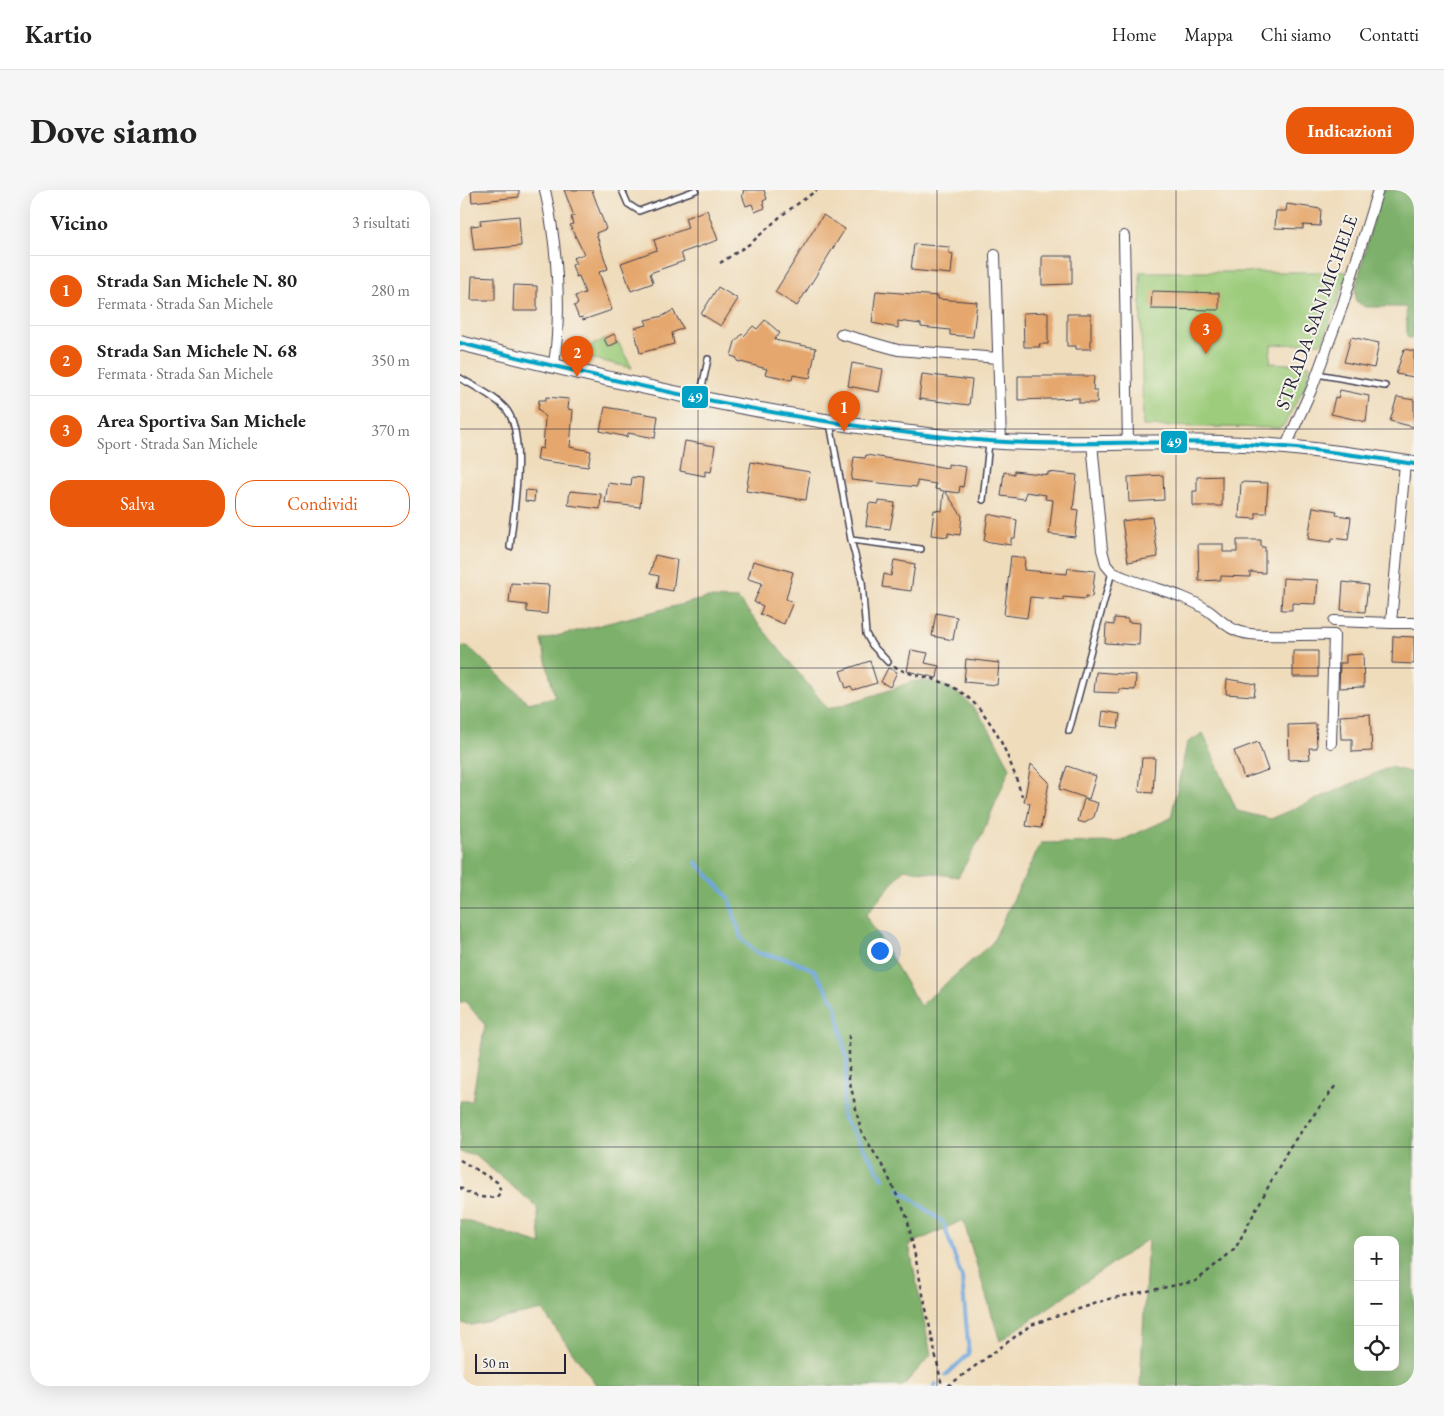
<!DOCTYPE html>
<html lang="it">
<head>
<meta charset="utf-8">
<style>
	:root { --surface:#fff; --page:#f6f6f6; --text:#222; --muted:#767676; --line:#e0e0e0; --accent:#ea580c }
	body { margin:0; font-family:"EB Garamond",serif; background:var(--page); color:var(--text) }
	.controls { position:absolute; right:15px; bottom:15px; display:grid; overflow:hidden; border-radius:10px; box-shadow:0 5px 20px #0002 }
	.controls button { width:45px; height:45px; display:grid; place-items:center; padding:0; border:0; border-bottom:1px solid var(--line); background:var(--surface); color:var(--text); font:25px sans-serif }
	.scale { position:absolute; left:15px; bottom:12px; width:91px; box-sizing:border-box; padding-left:5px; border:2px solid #22223b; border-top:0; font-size:14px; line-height:18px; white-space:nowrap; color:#22223b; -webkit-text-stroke:4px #f7f3e8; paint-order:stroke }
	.you { position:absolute; left:419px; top:760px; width:18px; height:18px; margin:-12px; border:4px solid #fff; border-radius:50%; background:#1a73e8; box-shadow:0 0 0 8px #1a73e833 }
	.badge { display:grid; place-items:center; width:32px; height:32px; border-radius:50%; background:var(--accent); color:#fff; font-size:16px; font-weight:700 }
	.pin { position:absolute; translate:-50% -41px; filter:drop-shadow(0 1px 2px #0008) }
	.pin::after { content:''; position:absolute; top:26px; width:18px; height:15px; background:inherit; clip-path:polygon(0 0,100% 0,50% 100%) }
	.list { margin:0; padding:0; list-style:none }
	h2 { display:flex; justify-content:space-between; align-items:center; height:65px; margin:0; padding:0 20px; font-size:21px }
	h2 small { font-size:16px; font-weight:400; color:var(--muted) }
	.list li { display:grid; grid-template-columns:32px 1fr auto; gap:15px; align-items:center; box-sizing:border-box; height:70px; padding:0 20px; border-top:1px solid var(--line) }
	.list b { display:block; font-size:19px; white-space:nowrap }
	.list p { margin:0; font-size:16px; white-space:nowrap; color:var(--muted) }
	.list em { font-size:16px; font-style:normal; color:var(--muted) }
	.actions { display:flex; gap:10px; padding:15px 20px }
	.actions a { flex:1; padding:11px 0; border:1px solid var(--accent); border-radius:20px; text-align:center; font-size:18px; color:var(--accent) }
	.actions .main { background:var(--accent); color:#fff }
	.icon { flex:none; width:28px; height:28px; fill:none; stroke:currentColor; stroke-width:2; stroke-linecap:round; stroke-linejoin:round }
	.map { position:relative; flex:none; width:954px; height:1196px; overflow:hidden; border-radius:20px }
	header { display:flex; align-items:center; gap:30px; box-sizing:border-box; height:70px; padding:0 25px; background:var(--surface); border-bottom:1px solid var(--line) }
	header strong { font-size:24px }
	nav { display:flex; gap:28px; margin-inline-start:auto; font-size:18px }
	.intro { display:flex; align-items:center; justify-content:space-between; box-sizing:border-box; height:120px; padding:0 30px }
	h1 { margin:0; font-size:35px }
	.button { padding:12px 22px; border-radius:20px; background:var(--accent); color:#fff; font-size:18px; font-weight:700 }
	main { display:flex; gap:30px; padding:0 30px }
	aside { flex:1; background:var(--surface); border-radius:20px; box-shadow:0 5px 20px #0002 }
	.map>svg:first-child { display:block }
</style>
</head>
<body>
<header>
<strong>Kartio</strong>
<nav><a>Home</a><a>Mappa</a><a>Chi siamo</a><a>Contatti</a></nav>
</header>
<div class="intro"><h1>Dove siamo</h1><a class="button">Indicazioni</a></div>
<main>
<aside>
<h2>Vicino<small>3 risultati</small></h2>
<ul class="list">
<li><span class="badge">1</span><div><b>Strada San Michele N. 80</b><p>Fermata · Strada San Michele</p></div><em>280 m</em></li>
<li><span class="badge">2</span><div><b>Strada San Michele N. 68</b><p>Fermata · Strada San Michele</p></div><em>350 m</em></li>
<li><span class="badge">3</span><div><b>Area Sportiva San Michele</b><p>Sport · Strada San Michele</p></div><em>370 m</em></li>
</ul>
<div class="actions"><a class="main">Salva</a><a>Condividi</a></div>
</aside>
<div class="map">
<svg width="954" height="1196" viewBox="0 0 954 1196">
	<rect width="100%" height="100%" fill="#f7f3e8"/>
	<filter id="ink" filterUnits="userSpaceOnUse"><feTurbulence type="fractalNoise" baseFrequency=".02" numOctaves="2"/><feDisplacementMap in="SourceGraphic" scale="10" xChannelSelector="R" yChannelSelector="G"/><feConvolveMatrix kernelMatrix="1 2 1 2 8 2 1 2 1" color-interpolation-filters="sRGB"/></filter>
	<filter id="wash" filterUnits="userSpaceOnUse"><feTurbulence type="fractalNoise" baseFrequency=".0096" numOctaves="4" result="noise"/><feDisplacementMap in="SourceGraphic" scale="20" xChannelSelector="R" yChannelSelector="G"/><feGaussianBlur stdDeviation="1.12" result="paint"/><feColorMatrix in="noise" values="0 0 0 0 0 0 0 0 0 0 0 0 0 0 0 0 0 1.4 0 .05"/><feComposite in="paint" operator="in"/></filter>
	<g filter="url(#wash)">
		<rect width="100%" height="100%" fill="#efdcbb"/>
		<!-- green -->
		<path fill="#9ccc7b" stroke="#5f775b" d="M680,82H888L862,153L811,155L810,173L850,175L846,194L824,235L819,238L683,236Z
			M144,149L148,157L158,152L172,178L121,166V161Z"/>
		<!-- forest -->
		<path fill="#7db06b" stroke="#506953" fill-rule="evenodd" d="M921,0H954V149L947,147L946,117H905L896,111L895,100Z
			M247,408L278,409L368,519C390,513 411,506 433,499C441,496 451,491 459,491C505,488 533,543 550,578L522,645L498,687L444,679L406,725L460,816L532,753L581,653L658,652L711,628L727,553L743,543L777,621L811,629L930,577L954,583V1188L942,1196H680L688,1049L540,1151L503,1030L449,1055L471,1165L443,1196H137L82,1120L11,1135L0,1133V1029L81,1054L77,1017L16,966L0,962V911H12L25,835L5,811L0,813V456L10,458L68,513L95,507L81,450ZM898,1050H935V1177H898Z"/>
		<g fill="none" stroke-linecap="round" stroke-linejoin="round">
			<!-- stream -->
			<path stroke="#6ea7de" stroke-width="4" d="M236,672L269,708L281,748L297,763L328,769L354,780L376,815L387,871L382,925L423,988
				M439,999L483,1032L502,1088L509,1164L486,1185
				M474,1196L476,1194"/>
		</g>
		<g id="blocks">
			<!-- building -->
			<path fill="#e5a76d" d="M11,0H59V7L12,12Z
				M104,0H132L146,39L136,43L148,79L139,82L152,120L123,130L122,127L119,128L114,116L118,114L115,106L125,103L119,86L116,87L112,75L116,74L113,68L124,64L110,35L113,34L111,27L114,26Z
				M283,0H304L307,9L303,11L305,18L295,22L292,14L286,16L282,5L284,4Z
				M827,14L861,19L860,36L843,35V39L815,38L816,21H826Z
				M247,20L258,50L221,63L224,71L190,83L193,93L171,101L161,73L197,60L194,50L228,38L225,28Z
				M363,25L385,39L337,116L315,102Z
				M59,26L61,56L14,60L11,36L21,35L20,30Z
				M454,54L489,57V63L493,64L491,84L451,80Z
				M582,66H612V94L582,95Z
				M12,86L35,87V110H11Z
				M54,95L77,96V121H53Z
				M258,97L278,109L261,136L241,124Z
				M416,101L478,106V109L517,112L513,147L490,145V140L461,137V134L438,131V138L412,133Z
				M692,101L759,103V120L691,119Z
				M213,120L223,138L212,143L214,154L180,163L174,138L187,135L185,130L203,126Z
				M588,122V154H579L580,157H564L563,123Z
				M607,124H631V159H616V156H607Z
				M305,130L320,143L314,150L356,158L350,188L333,185L332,190L305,184L307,179L277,171V168L271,166L275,152L282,144L284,146L293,136L297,139Z
				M154,144L158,152L148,157L144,149Z
				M891,147L919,153L914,178L884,172Z
				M944,159L954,161V187L936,184Z
				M392,173L423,179L419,202L388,196Z
				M462,184L512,190L509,215L459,209Z
				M558,186H634L633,200H637V213H619V208L558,210Z
				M880,200L909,206L906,232L871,224L875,207L878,208Z
				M86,207L109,209L108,219L113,220L110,257L131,261L128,277L77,270L79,258L83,259L85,227L78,219L79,210H86Z
				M937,207L954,210V237L930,231Z
				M145,217L198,226L195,248L168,243L167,247L140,241Z
				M225,251L255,256L251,282L245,281V286L220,281Z
				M406,265L488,278V274L506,277L503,297L500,296L499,303L485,301L502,326L500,345L488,343V347L471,345L474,320L482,321L484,301L475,299L476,294L457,291V297L391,290L394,267L405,268Z
				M291,272L350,282L346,310L286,301Z
				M554,281L588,285V282L617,285L613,319L618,320L615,347L589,344L593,310L585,309L586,305L566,302L565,309L541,306L544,282L554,284Z
				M703,285L704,310L669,312L668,287Z
				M762,286V316H733V301H737V287Z
				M172,287L183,288L180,317L145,313L148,293L171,296Z
				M781,292L808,293L806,323H796V329L779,328Z
				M66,300L75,301L74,312L65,311Z
				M110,301L141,304L140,319L108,315Z
				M419,311L435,313L430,339L406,336L409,313L419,314Z
				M853,317L877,321L876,325L891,327L888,350L872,348L871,352L848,349Z
				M528,324L557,330L555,348H551V355L524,351Z
				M692,327L698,367L668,372L662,331Z
				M777,350H801V357H805V383L790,382V387L761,386V390L739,391L738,354H763V362H777Z
				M195,365L217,370L213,401L197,398L199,386L190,384Z
				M551,366L565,368L564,380L607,384L608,378L635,381L632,407L626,406V409L603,407V410L570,407L567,428L544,425Z
				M434,370L455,374L451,401L422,397L424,384L431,386Z
				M293,371L333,382L326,409L333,412L324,434L300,424L303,416L294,412L302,393L288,389Z
				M823,388L858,390L856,414L832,413V420H821Z
				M883,392L908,395L905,422L881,420Z
				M51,393L89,395L87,424L67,422V415L49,413Z
				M476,423L497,427L493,450L472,446Z
				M654,428L668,429V432L680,433L679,455L645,453L646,434L654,435Z
				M933,446L954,447V474L932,473Z
				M451,460L468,463L465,473L479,476L477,488L447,481Z
				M833,461H858V487H833Z
				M903,464L904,497L879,498L880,473H886V465Z
				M506,469L539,473L537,495L504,492Z
				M410,471L417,493L393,500L391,496L386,498L380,481Z
				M428,478L437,482L430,497L421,492Z
				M636,482L676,485L675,500L659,499V503L634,502Z
				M767,489L796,494L794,506L766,504Z
				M643,521L660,524L658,538L641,536Z
				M910,524L912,561L892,562V549H881L880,526Z
				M856,534L857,558H849L850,569L829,570L828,535Z
				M798,552L808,580L784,588L774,561Z
				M682,568H695L693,603L679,602Z
				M571,574L589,592L581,638L566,636L570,613L564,612Z
				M607,576L636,586L629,609L599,599Z
				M624,609L638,613L634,627L625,633L618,631Z"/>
		</g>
	</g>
	<g filter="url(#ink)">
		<use href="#blocks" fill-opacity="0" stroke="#413e4e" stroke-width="1"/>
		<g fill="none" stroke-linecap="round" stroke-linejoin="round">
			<defs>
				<path id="lane" d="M162,0L168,14L179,21L236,0
					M857,184L925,196
					M0,188C15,197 33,205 45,218C68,242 53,326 50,357
					M240,207L248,169
					M370,233L391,350L402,391L406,444L412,455L428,472
					M523,310L529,253
					M391,350L461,359
					M609,541L652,382"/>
				<path id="street" d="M85,0C97,54 102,120 94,174
					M664,46L668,253
					M535,65L541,252
					M381,144L438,160L538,168
					M632,253L642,360L646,375L652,382C683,398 722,401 750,422C764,433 772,442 790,444C817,447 846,444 874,445L871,553
					M826,256L852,198L883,114L918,0
					M945,273L931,433H954
					M874,431L931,433"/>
				<path id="secondary" d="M0,153C171,196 353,237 529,251C606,257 684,250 761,253C827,255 890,264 954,274"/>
			</defs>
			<!-- lane casing -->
			<use href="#lane" stroke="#413e4e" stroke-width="8"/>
			<!-- street casing -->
			<use href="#street" stroke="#413e4e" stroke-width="12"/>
			<!-- secondary casing -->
			<use href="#secondary" stroke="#413e4e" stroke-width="16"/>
			<!-- path -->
			<path stroke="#413e4e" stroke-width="2.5" stroke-dasharray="4 4" stroke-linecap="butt" d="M260,73L291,53L322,25L357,0
				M434,476C451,487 466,485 484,493C529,511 548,563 562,606
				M389,845V888L401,941L426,982L447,1027L482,1196
				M0,970L37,992L41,1001L37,1007C24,1009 9,1006 0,997
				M488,1196L571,1135L649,1109L736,1091L775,1059L829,958L876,895"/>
			<!-- lane -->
			<use href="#lane" stroke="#fff" stroke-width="5"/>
			<!-- street -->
			<use href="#street" stroke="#fff" stroke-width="10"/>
			<!-- secondary -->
			<use href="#secondary" stroke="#fff" stroke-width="14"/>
			<defs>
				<path id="bus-1" d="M0,153C171,196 353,237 529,251C606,257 684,250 761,253C827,255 890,264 954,274"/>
			</defs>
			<!-- bus-1 casing -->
			<use href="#bus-1" stroke="#f7f3e8" stroke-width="8"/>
			<!-- bus-1 -->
			<use href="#bus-1" stroke="#02a2c7" stroke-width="4"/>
		</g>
	</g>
	<!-- grid -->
	<path fill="none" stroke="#22223b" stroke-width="1" stroke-opacity="0.55" d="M238,0V1196M477,0V1196M716,0V1196M0,239H954M0,478H954M0,718H954M0,957H954"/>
	<g text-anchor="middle" stroke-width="4" stroke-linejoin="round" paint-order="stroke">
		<!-- street labels -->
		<g font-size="19" fill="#22223b" stroke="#f7f3e8">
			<text transform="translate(856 122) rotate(-70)" y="7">STRADA SAN MICHELE</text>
		</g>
	</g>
	<g stroke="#f7f3e8" stroke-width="2">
		<rect x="221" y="195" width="28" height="24" rx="5" fill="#02a2c7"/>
		<rect x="700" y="240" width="28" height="24" rx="5" fill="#02a2c7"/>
	</g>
	<g font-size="14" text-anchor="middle" font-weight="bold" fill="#fff">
		<text x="235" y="212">49</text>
		<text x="714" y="257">49</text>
	</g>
</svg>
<div class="controls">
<button>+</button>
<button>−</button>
<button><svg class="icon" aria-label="locate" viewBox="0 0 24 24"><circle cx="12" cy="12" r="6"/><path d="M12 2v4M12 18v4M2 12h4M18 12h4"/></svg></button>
</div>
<div class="scale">50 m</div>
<div class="you"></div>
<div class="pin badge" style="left:384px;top:242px">1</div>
<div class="pin badge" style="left:117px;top:187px">2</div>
<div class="pin badge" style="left:746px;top:164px">3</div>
</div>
</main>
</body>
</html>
